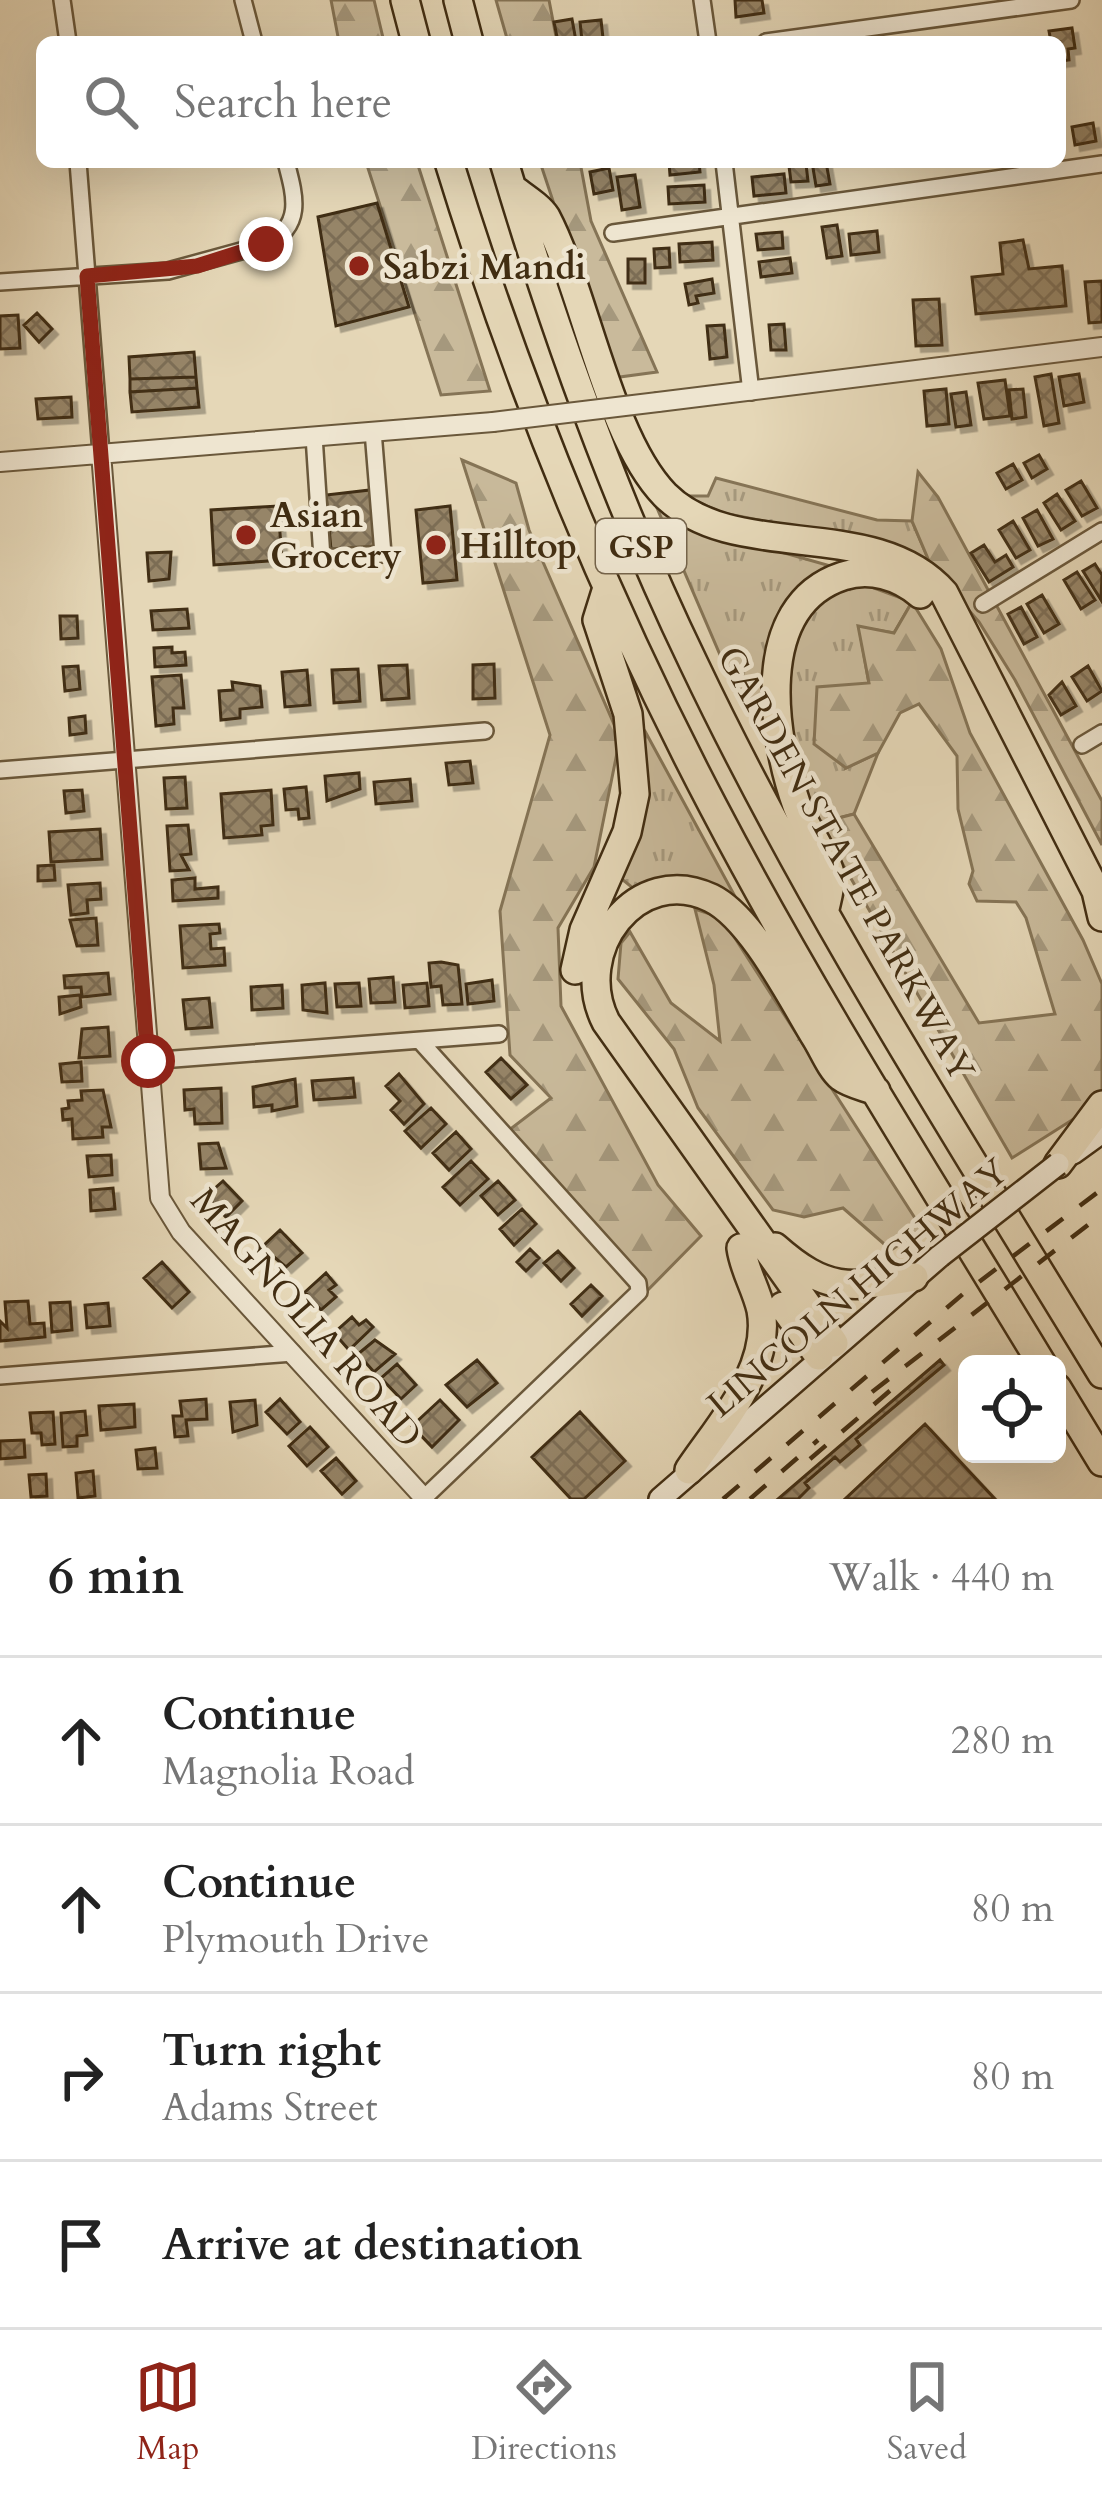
<!DOCTYPE html>
<html lang="en">
<head>
<meta charset="utf-8">
<style>
	:root { --surface:#fff; --page:#f2f2f2; --text:#222; --muted:#767676; --line:#e0e0e0; --accent:#8f2418 }
	body { margin:0; font-family:Cardo,serif; background:var(--page); color:var(--text) }
	.controls { position:absolute; right:36px; bottom:36px; display:grid; overflow:hidden; border-radius:18px; box-shadow:0 12px 48px #0002 }
	.controls button { width:108px; height:108px; display:grid; place-items:center; padding:0; border:0; border-bottom:3px solid var(--line); background:var(--surface); color:var(--text); font:60px sans-serif }
	.stop { position:absolute; width:36px; height:36px; margin:-27px; border:9px solid #8f2418; border-radius:50%; background:#fff }
	.stop.end { background:#8f2418; border-color:#fff; box-shadow:0 3px 12px #0008 }
	.list { margin:0; padding:0; list-style:none }
	h2 { display:flex; justify-content:space-between; align-items:center; height:156px; margin:0; padding:0 48px; font-size:51px }
	h2 small { font-size:39px; font-weight:400; color:var(--muted) }
	.list li { display:grid; grid-template-columns:78px 1fr auto; gap:36px; align-items:center; box-sizing:border-box; height:168px; padding:0 48px; border-top:3px solid var(--line) }
	.list b { display:block; font-size:45px; white-space:nowrap }
	.list p { margin:0; font-size:39px; white-space:nowrap; color:var(--muted) }
	.list em { font-size:39px; font-style:normal; color:var(--muted) }
	.icon { flex:none; width:66px; height:66px; fill:none; stroke:currentColor; stroke-width:2; stroke-linecap:round; stroke-linejoin:round }
	.map { position:relative; flex:none; width:1102px; height:1499px; overflow:hidden }
	.search { position:absolute; background:var(--surface); box-shadow:0 12px 48px #0002; left:36px; right:36px; top:36px; height:132px; display:flex; align-items:center; gap:30px; box-sizing:border-box; padding:0 42px; border-radius:18px; color:var(--muted); font-size:45px }
	.sheet { height:828px; background:var(--surface) }
	nav { display:flex; justify-content:space-around; align-items:center; box-sizing:border-box; height:168px; border-top:3px solid var(--line); background:var(--surface); font-size:33px; color:var(--muted) }
	nav a { display:grid; justify-items:center; gap:6px }
	nav .on { color:var(--accent) }
	.map>svg:first-child { display:block }
</style>
</head>
<body>
<div class="map">
<svg width="1102" height="1499" viewBox="0 0 1102 1499">
	<defs>
		<pattern id="grass-tufts" width="24" height="20" patternUnits="userSpaceOnUse" patternTransform="scale(3)"><rect width="24" height="20" fill="#c9ba9b"/><path d="M3 7l-1-3M5 7V3M7 7l1-3M15 17l-1-3M17 17v-4M19 17l1-3" fill="none" stroke="#a5987d"/></pattern>
		<pattern id="forest-firs" width="22" height="20" patternUnits="userSpaceOnUse" patternTransform="scale(3)"><rect width="22" height="20" fill="#c9ba9b"/><path d="M5 1l3.5 6h-7zM16 11l3.5 6h-7z" fill="#a5987d"/></pattern>
		<pattern id="building-cross-hatch" width="8" height="8" patternUnits="userSpaceOnUse" patternTransform="scale(3)"><rect width="8" height="8" fill="#968568"/><path d="M0 0l8 8M0 8l8-8" fill="none" stroke="#7c6d54"/></pattern>
		<filter id="shadow"><feDropShadow dx="5.5" dy="5.5" stdDeviation="0" flood-color="#0004"/></filter>
	</defs>
	<rect width="100%" height="100%" fill="#e5d7b7"/>
	<filter id="stains"><feTurbulence type="fractalNoise" baseFrequency=".00167" numOctaves="4"/><feColorMatrix values="0 0 0 0 .2 0 0 0 0 .09 0 0 0 0 .02 0 0 0 .5 -.17"/></filter>
	<radialGradient id="worn" r=".72"><stop offset=".6" stop-color="#630" stop-opacity="0"/><stop offset="1" stop-color="#630" stop-opacity=".3"/></radialGradient>
	<!-- grass -->
	<path fill="url(#grass-tufts)" stroke="#857456" stroke-width="3" d="M716,478L877,520L912,521L932,568L883,544L723,513L684,496H708Z
		M651,494L710,532L827,565L801,592L770,744L721,657Z
		M866,585L912,602L894,633L859,627L869,684L846,768L878,753L854,814L819,823C788,751 751,600 866,585Z
		M646,733L737,900L733,902L639,893L618,876Z"/>
	<!-- forest -->
	<path fill="url(#forest-firs)" stroke="#857456" stroke-width="3" d="M331,0H374L384,42H339Z
		M496,0H549L557,42H508Z
		M366,162H417L490,391L441,395Z
		M540,162H580L591,221L657,372L612,378Z
		M462,460L516,483L529,530L620,738L594,867L558,928L561,1006L658,1185L701,1236L640,1298L504,1134L551,1098L510,1055L500,911L550,735Z
		M918,472L938,497L1102,801V845L1015,680L979,622L932,568L912,521Z
		M912,602L941,649L970,733L1083,940L1102,984V1101L1012,1158L819,823L854,814L979,1023L1055,1014L1026,918L1016,902L977,901L969,884L973,871L958,809L957,756L919,704L900,713L878,753L846,768L814,744L817,687L869,683L858,626L894,633Z
		M695,909L722,918L922,1229L891,1250L843,1208L804,1217L773,1210L698,1108L674,1049L618,979L621,943L630,932L671,1003L720,1041L714,985Z"/>
	<!-- building -->
	<path fill="url(#building-cross-hatch)" stroke="#412d12" stroke-width="3" filter="url(#shadow)" d="M735,0H762L764,13L736,17Z
		M572,19L576,41L558,42L554,22Z
		M601,20L603,38L582,41L580,22Z
		M1072,28L1075,48L1068,49L1069,60L1060,61V42H1051L1049,31Z
		M1093,123L1096,141L1075,145L1072,127Z
		M669,162H699L700,172L670,175Z
		M812,162H826L830,184L816,186Z
		M806,164L808,181L791,182L789,166Z
		M609,168L613,190L594,194L590,172Z
		M784,174L786,193L754,196L752,177Z
		M635,175L640,207L622,210L617,177Z
		M704,185L705,202L669,204L668,187Z
		M377,203L409,307L336,326L318,217Z
		M837,225L842,256L827,258L822,227Z
		M877,231L879,252L851,255L849,234Z
		M782,232L783,248L758,250L756,234Z
		M1023,240L1029,269L1062,266L1066,306L976,314L972,277L1003,274L1000,243Z
		M712,242L713,260L680,262L679,244Z
		M669,248L670,267L655,268L654,249Z
		M790,258L792,273L761,277L759,262Z
		M628,259H645V283H628Z
		M712,279L714,293L696,296L698,303L689,305L685,284Z
		M1102,281V322L1089,323L1085,282Z
		M939,299L942,345L916,346L913,300Z
		M37,313L52,329L39,342L24,325Z
		M18,315L20,348L0,349V316Z
		M784,324L786,350H771L769,325Z
		M724,325L727,357L710,359L707,326Z
		M194,352L196,377L130,379L129,357Z
		M1051,374L1059,423L1044,426L1035,377Z
		M1079,374L1084,402L1064,406L1059,377Z
		M196,377L197,388L130,392V379Z
		M1005,380L1010,416L984,419L978,383Z
		M197,388L199,407L132,412L130,392Z
		M946,389L949,424L927,426L924,391Z
		M1023,389L1026,417L1012,419L1009,390Z
		M966,392L971,425L956,427L951,394Z
		M71,397L72,417L38,419L36,399Z
		M1039,455L1047,469L1032,478L1024,463Z
		M1013,464L1022,480L1006,489L997,473Z
		M1081,481L1097,508L1082,516L1066,490Z
		M370,490L375,547L331,550L326,495Z
		M1057,494L1075,521L1061,530L1044,503Z
		M278,506L282,560L214,565L211,510Z
		M450,506L457,580L423,583L416,510Z
		M1037,510L1053,539L1038,546L1023,518Z
		M1013,521L1030,550L1016,558L999,530Z
		M984,545L995,562L1006,555L1013,567L989,582L971,553Z
		M171,552L169,579L149,581L147,553Z
		M1095,564L1102,575L1101,600L1083,571Z
		M1077,572L1095,600L1081,609L1064,580Z
		M1042,595L1059,624L1044,633L1027,604Z
		M1021,607L1037,637L1024,644L1008,614Z
		M187,609L189,628L153,630L151,611Z
		M60,616H77L78,638L61,639Z
		M172,647V653L185,652L186,665L155,667L154,648Z
		M494,664L495,698L473,699V665Z
		M407,665L409,698L382,700L379,666Z
		M78,666L80,689L65,691L63,667Z
		M1088,666L1102,691L1087,701L1072,677Z
		M358,669L360,701L334,703L332,670Z
		M307,670L310,705L285,707L282,672Z
		M181,675L184,708H173L174,724L156,726L152,677Z
		M232,682L260,686L262,707L240,709V718L221,720L219,691L233,690Z
		M1062,682L1076,706L1061,715L1049,695Z
		M85,716L86,733L70,735L69,718Z
		M470,761L473,783L449,785L446,763Z
		M359,773L360,789L327,801L325,776Z
		M185,777L187,808L166,809L164,778Z
		M410,779L412,801L376,804L374,782Z
		M306,787L309,818L299,819L298,809L286,810L284,789Z
		M82,790L84,811L66,813L64,791Z
		M271,790L273,825L261,826L262,835L224,838L221,794Z
		M188,825L191,854L181,855L189,870L170,871L167,826Z
		M100,829L102,859L51,862L49,832Z
		M54,865L55,880L38,881V866Z
		M195,878V889L218,887V898L173,901L172,880Z
		M100,883L101,899L87,900L88,913L71,915L68,885Z
		M96,918L98,945L77,946L70,920Z
		M219,924L220,933L210,934L211,949L224,948L225,965L183,968L180,926Z
		M441,962L458,965L462,1004L443,1005L441,986L431,987L429,963Z
		M108,973L110,994L82,997L81,987L65,988L64,976Z
		M393,977L395,1002L371,1003L369,979Z
		M492,980L494,1001L468,1004L466,984Z
		M325,983L327,1013L303,1010L302,985Z
		M359,983L361,1006L337,1007L335,984Z
		M427,983L429,1006L405,1008L403,985Z
		M282,985L283,1008L252,1010L251,987Z
		M80,995L81,1007L60,1014L59,997Z
		M209,998L212,1027L186,1029L183,1000Z
		M108,1027L110,1056L79,1058L82,1029Z
		M501,1058L527,1085L511,1099L486,1072Z
		M81,1062L82,1081L62,1082L60,1064Z
		M399,1074L424,1104L404,1124L391,1110L400,1101L386,1086Z
		M353,1078L355,1097L314,1100L312,1081Z
		M295,1079L297,1106L272,1111V1105L254,1107L253,1087Z
		M221,1088L222,1123L195,1124L194,1109L185,1110L184,1090Z
		M103,1090L111,1127H102L103,1137L73,1139L72,1119L63,1120L62,1109L69,1108L68,1101L82,1100L81,1091Z
		M431,1108L446,1124L421,1148L405,1131Z
		M456,1132L471,1149L449,1170L433,1153Z
		M218,1143L226,1168L201,1169L199,1144Z
		M111,1155L112,1175L89,1177L87,1156Z
		M471,1161L488,1179L460,1205L443,1187Z
		M223,1181L242,1201L226,1217L206,1196Z
		M498,1181L515,1200L498,1215L481,1196Z
		M113,1188L115,1209L91,1211L90,1190Z
		M522,1209L536,1224L514,1245L500,1229Z
		M280,1230L302,1253L286,1267L262,1247Z
		M530,1249L539,1258L526,1271L517,1262Z
		M558,1251L574,1268L561,1281L544,1263Z
		M162,1262L189,1292L172,1308L144,1278Z
		M326,1273L336,1285L329,1290L336,1297L321,1310L305,1292Z
		M591,1285L602,1296L582,1316L571,1304Z
		M28,1301L30,1324L44,1323L45,1337L0,1341V1321L7,1328L5,1302Z
		M70,1302L72,1330L52,1332L50,1303Z
		M108,1303L110,1326L87,1328L85,1305Z
		M352,1317L359,1325L366,1320L373,1327L349,1350L334,1333Z
		M375,1340L395,1354L374,1372L358,1354Z
		M477,1360L497,1383L467,1407L446,1385Z
		M940,1360L944,1365L856,1439L860,1445L840,1462L835,1457L805,1483L809,1488L798,1499H778Z
		M397,1364L416,1385L401,1399L381,1378Z
		M206,1399L207,1419L186,1420L188,1436L175,1437L173,1416H182L180,1401Z
		M280,1399L300,1422L287,1434L266,1412Z
		M255,1400L257,1425L233,1432L230,1402Z
		M440,1400L459,1420L432,1447L412,1426Z
		M134,1404L135,1427L101,1430L99,1406Z
		M85,1411L87,1435L77,1436V1446L63,1447L61,1413Z
		M53,1412L55,1444L42,1445L41,1433H32L30,1413Z
		M580,1412L625,1461L584,1499H571L532,1457Z
		M925,1424L995,1499H845Z
		M310,1427L328,1447L307,1466L289,1446Z
		M24,1440L25,1457L0,1459V1441Z
		M155,1448L157,1468L138,1469L136,1450Z
		M336,1458L356,1481L342,1494L321,1471Z
		M93,1471L95,1496L78,1498L76,1473Z
		M46,1474L47,1496L31,1497L29,1475Z"/>
	<g fill="none" stroke-linecap="round" stroke-linejoin="round">
		<defs>
			<path id="minor" d="M62,0L68,42
				M243,0L254,42
				M702,0L708,42
				M766,42L1071,0
				M78,162L101,453
				M724,162L751,392
				M613,233L1102,164
				M0,282L168,271L266,244C304,226 295,196 286,162
				M314,436L322,558L383,554L373,431
				M983,604L1102,531
				M1082,745L1102,733
				M0,770L485,731
				M420,1041L638,1283L639,1292L424,1498
				M148,1061L499,1034
				M0,1376L293,1353"/>
			<path id="tertiary" d="M658,402L1102,347
				M101,453L160,1198L181,1232L425,1499
				M0,462L493,422"/>
			<path id="secondary" d="M1073,1153L1102,1132
				M660,1499L940,1256"/>
			<path id="motorway" d="M405,0L416,42
				M458,0L469,42
				M449,162C518,386 605,601 714,808C814,999 931,1181 1042,1364
				M504,162C555,333 616,503 694,664C811,910 961,1142 1102,1374
				M512,188C522,196 539,206 546,217C585,291 608,437 665,495C735,565 874,514 944,593L1096,891L1102,917
				M825,909C827,899 832,883 830,873C824,851 806,829 797,806C773,739 751,606 843,576C870,567 899,576 920,594
				M575,970L584,930L627,832L635,794L628,714L597,620L607,588
				M1058,1164L1102,1105
				M775,1247C827,1293 850,1288 914,1277
				M783,1306L819,1356
				M834,1343L606,1022C570,951 637,862 711,898C752,918 792,999 816,1038C823,1049 831,1069 841,1077C850,1084 866,1087 876,1091
				M1057,1388L1102,1462
				M689,1470C719,1425 772,1369 761,1310C756,1288 744,1270 741,1248"/>
		</defs>
		<!-- minor casing -->
		<use href="#minor" stroke="#6a583b" stroke-width="20"/>
		<!-- tertiary casing -->
		<use href="#tertiary" stroke="#6a583b" stroke-width="22"/>
		<!-- secondary casing -->
		<use href="#secondary" stroke="#412d12" stroke-width="26"/>
		<!-- motorway casing -->
		<use href="#motorway" stroke="#412d12" stroke-width="32"/>
		<!-- minor -->
		<use href="#minor" stroke="#eee5d0" stroke-width="15"/>
		<!-- tertiary -->
		<use href="#tertiary" stroke="#eee5d0" stroke-width="18"/>
		<!-- secondary -->
		<use href="#secondary" stroke="#eee5d0" stroke-width="21"/>
		<!-- motorway -->
		<use href="#motorway" stroke="#e5d7b7" stroke-width="27"/>
		<!-- rail -->
		<path stroke="#412d12" stroke-width="4.5" stroke-dasharray="21 21" stroke-linecap="butt" d="M872,1392L1102,1214
			M810,1459L892,1389
			M723,1499L963,1294L1102,1189
			M750,1499L818,1440"/>
		<defs>
			<path id="tertiary-bridge" d="M493,422L658,402"/>
			<path id="secondary-bridge" d="M940,1256L1058,1164"/>
		</defs>
		<!-- tertiary-bridge casing -->
		<use href="#tertiary-bridge" stroke="#6a583b" stroke-width="22" stroke-linecap="butt"/>
		<!-- secondary-bridge casing -->
		<use href="#secondary-bridge" stroke="#412d12" stroke-width="26" stroke-linecap="butt"/>
		<!-- tertiary-bridge -->
		<use href="#tertiary-bridge" stroke="#eee5d0" stroke-width="18"/>
		<!-- secondary-bridge -->
		<use href="#secondary-bridge" stroke="#eee5d0" stroke-width="21"/>
	</g>
	<g fill="none" stroke-linecap="round" stroke-linejoin="round">
		<!-- route -->
		<path stroke="#8f2418" stroke-width="15" d="M148,1061L87,276L197,266L266,244"/>
	</g>
	<!-- markers -->
	<g fill="#8f2418" stroke="#eee5d0" stroke-width="4.5">
		<circle cx="359" cy="266" r="12"/>
		<circle cx="246" cy="535" r="12"/>
		<circle cx="436" cy="545" r="12"/>
	</g>
	<g text-anchor="middle" stroke-width="9" stroke-linejoin="round" paint-order="stroke">
		<!-- shield labels -->
		<rect fill="#eee5d0" stroke="#75644b" stroke-width="3" x="596" y="519" width="90" height="54" rx="9"/>
		<g font-size="33" font-weight="bold" fill="#412d12">
			<text x="641" y="558">GSP</text>
		</g>
		<!-- poi labels -->
		<g font-size="36" font-weight="bold" fill="#412d12" stroke="#eee5d0" text-anchor="start">
			<text x="383" y="279">Sabzi Mandi</text>
			<text x="270" y="527">Asian<tspan x="270" dy="41">Grocery</tspan></text>
			<text x="460" y="558">Hilltop</text>
		</g>
		<!-- street labels -->
		<g font-size="36" fill="#412d12" stroke="#eee5d0">
			<text transform="translate(847 863) rotate(61)" y="13">GARDEN STATE PARKWAY</text>
			<text transform="translate(857 1287) rotate(-40)" y="13">LINCOLN HIGHWAY</text>
			<text transform="translate(307 1317) rotate(49)" y="13">MAGNOLIA ROAD</text>
		</g>
	</g>
	<rect width="100%" height="100%" filter="url(#stains)"/>
	<rect width="100%" height="100%" fill="url(#worn)"/>
</svg>
<div class="controls">
<button><svg class="icon" aria-label="locate" viewBox="0 0 24 24"><circle cx="12" cy="12" r="6"/><path d="M12 2v4M12 18v4M2 12h4M18 12h4"/></svg></button>
</div>
<div class="stop" style="left:148px;top:1061px"></div>
<div class="stop end" style="left:266px;top:244px"></div>
<div class="search"><svg class="icon" aria-label="search" viewBox="0 0 24 24"><circle cx="10" cy="10" r="6"/><path d="M15 15l6 6"/></svg>Search here</div>
</div>
<section class="sheet">
<h2>6 min<small>Walk · 440 m</small></h2>
<ul class="list">
<li><svg class="icon" aria-label="ahead" viewBox="0 0 24 24"><path d="M12 20V5M6 11l6-6 6 6"/></svg><div><b>Continue</b><p>Magnolia Road</p></div><em>280 m</em></li>
<li><svg class="icon" aria-label="ahead" viewBox="0 0 24 24"><path d="M12 20V5M6 11l6-6 6 6"/></svg><div><b>Continue</b><p>Plymouth Drive</p></div><em>80 m</em></li>
<li><svg class="icon" aria-label="right" viewBox="0 0 24 24"><path d="M7 20v-9h11M14 6l5 5-5 5"/></svg><div><b>Turn right</b><p>Adams Street</p></div><em>80 m</em></li>
<li><svg class="icon" aria-label="arrive" viewBox="0 0 24 24"><path d="M6 21V4h12l-3 4 3 4H6"/></svg><div><b>Arrive at destination</b></div></li>
</ul>
</section>
<nav>
<a class="on"><svg class="icon" aria-label="map" viewBox="0 0 24 24"><path d="M3 6l6-2 6 2 6-2v14l-6 2-6-2-6 2zM9 4v14M15 6v14"/></svg>Map</a>
<a><svg class="icon" aria-label="directions" viewBox="0 0 24 24"><path d="M12 3l9 9-9 9-9-9zM9 14v-3h6M13 9l2 2-2 2"/></svg>Directions</a>
<a><svg class="icon" aria-label="saved" viewBox="0 0 24 24"><path d="M7 4h10v16l-5-4-5 4z"/></svg>Saved</a>
</nav>
</body>
</html>
